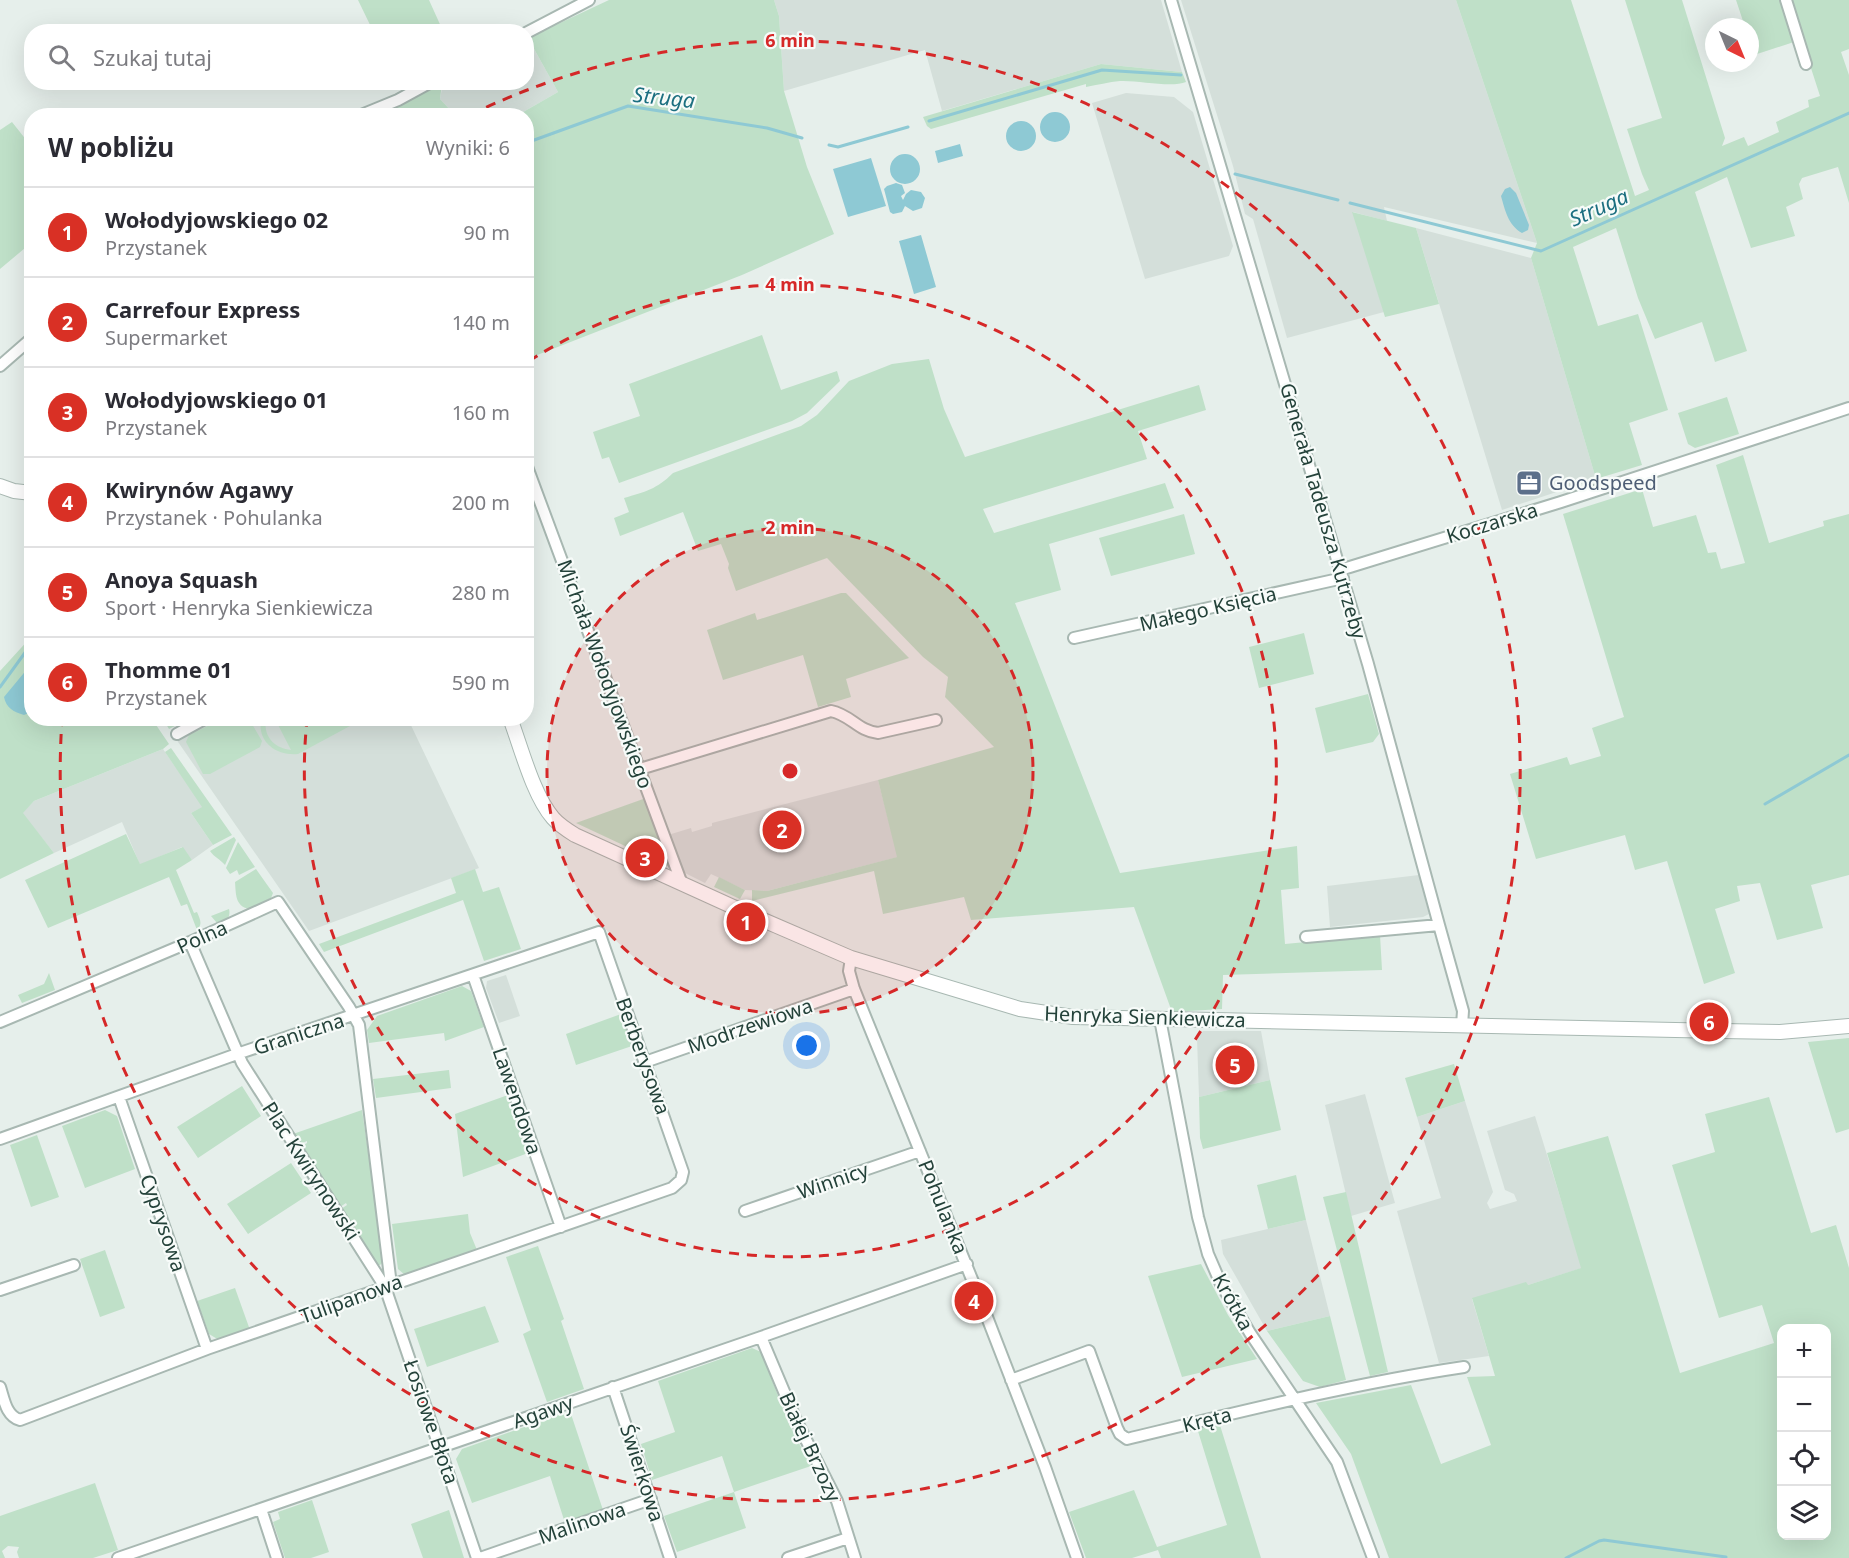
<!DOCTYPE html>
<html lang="pl">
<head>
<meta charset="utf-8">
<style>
	:root { --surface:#fff; --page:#f2f2f3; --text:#2b2b33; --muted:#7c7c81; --line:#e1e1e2; --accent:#d93025 }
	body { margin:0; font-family:"Noto Sans",sans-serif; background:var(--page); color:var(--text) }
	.controls { position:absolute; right:18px; bottom:18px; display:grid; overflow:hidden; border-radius:12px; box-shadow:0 6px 24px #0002 }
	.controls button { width:54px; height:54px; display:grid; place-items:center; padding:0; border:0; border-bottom:2px solid var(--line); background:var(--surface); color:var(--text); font:30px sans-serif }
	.compass { position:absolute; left:1705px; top:18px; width:54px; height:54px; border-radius:50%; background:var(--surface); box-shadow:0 6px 24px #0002; rotate:137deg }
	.you { position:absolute; left:807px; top:1046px; width:21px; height:21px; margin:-15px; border:4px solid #fff; border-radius:50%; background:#1a73e8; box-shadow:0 0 0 9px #1a73e833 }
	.badge { display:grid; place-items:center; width:39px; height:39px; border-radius:50%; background:var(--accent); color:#fff; font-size:20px; font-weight:700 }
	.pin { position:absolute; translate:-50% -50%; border:3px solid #fff; box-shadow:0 2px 6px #0006 }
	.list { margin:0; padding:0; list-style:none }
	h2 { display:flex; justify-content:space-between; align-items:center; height:78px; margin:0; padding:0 24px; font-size:26px }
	h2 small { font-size:20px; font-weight:400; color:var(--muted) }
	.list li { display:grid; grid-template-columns:39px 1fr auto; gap:18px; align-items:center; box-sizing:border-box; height:90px; padding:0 24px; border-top:2px solid var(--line) }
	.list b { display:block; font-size:22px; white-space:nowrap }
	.list p { margin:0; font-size:20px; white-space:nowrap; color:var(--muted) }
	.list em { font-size:20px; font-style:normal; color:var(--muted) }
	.icon { flex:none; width:33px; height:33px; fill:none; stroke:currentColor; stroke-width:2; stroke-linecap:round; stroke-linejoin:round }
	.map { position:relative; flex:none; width:1849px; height:1558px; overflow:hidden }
	.search { position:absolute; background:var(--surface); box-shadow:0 6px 24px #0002; left:24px; top:24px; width:510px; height:66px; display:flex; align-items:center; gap:15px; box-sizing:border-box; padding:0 21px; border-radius:24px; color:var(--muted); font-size:22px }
	.panel { position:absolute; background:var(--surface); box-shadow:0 6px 24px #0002; left:24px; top:108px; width:510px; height:618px; border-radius:24px }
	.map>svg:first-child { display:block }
</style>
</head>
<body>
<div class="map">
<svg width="1849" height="1558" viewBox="0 0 1849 1558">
	<rect width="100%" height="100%" fill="#e6efeb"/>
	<!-- built -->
	<path fill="#d4dfda" d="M774,0H1161L1182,72L1101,64L942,111L925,50L784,91L779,16Z
		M1181,0H1456L1537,243L1384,207L1387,221L1353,212L1384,312L1287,338L1253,219L1245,214L1233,166Z
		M528,38L558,92L518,115H455L440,99L443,83L526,82V39Z
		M1126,93L1174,97L1193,112L1233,246L1229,256L1145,279L1092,103Z
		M1416,228L1531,258L1596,479L1502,510Z
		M213,719H408L479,868L309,931L176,739Z
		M163,749L203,807L191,813L213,845L192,860L182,847L140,865L122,822L54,853L22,813L34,801Z
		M878,780L898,857L767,891L745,890L711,874L705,883L681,871L668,835L691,828L692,832L712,826V823Z
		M1419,875L1429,914L1423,917L1330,927L1327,886Z
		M506,975L520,1016L499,1023L486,988L487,981Z
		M1203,1031H1261L1270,1080L1199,1097L1197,1038Z
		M1365,1094L1395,1203L1351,1216L1325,1105Z
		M1465,1101L1493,1192L1487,1203L1490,1209L1517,1201L1514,1194L1505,1190L1487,1131L1535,1116L1582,1268L1528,1285L1472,1299L1489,1356L1439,1363L1397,1211L1441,1198L1417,1117Z
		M1306,1220L1330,1316L1267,1331L1223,1254L1221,1240Z"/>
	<!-- green -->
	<path fill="#bfe0c8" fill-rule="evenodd" d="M358,0H429L443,31H373Z
		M609,0H774L779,16L784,91L807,167L834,234L742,275L527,359L526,116L518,115L558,92L528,38Z
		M1456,0H1571L1635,196L1649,190L1642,174L1627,129L1662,118L1625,0H1682L1725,138L1722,146L1744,137L1748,146L1779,132L1776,122L1809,107L1808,100L1820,96L1789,0H1849V49L1841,52L1849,75V203L1838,167L1802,178L1799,184L1803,199L1786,207L1795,236L1751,248L1727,177L1695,192L1747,351L1715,362L1702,322L1655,339L1638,298L1616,228L1573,247L1598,326L1638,314L1668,410L1629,423L1642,465L1596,479L1531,258L1537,243Z
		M1736,0H1781L1794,42L1754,55L1750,42V27H1745Z
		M1101,64L1182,72L1186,82C1171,88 1138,80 1120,81C1109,82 1097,85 1086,87V84L931,129L927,126L923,117Z
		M442,83L440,99L455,115L375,116Z
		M12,122L31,146V243L0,269V130Z
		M1352,212L1416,228L1439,304L1385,317Z
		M762,335L781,390L837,371L840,381L807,413L792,421L619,483L609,457L602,459L593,432L640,416L629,384Z
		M929,359L944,409L965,457L1199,385L1206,410L1138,431L1147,459L983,509L994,533L1165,483L1174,508L1049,544L1061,590L1015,603L1120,873L1297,846L1299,888L1281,890L1285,944L1380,935L1382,970L1223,975L1222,1009L1172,1012L1134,907L971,920L964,897L883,914L874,871L752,901V890L767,891L897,857L878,780L994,747L945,697L948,677L923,657L827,558L736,591L728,568L729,564L721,544L698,551L683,512L620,536L614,518L629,512L624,498C645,492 657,489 673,473L801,426L817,415L849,381L892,364Z
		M1727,397L1739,434L1695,448L1688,444L1678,413Z
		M1743,455L1769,543L1824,526L1823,521L1849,514V875L1811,885L1823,928L1777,940L1760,883L1737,886L1740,901L1715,909L1735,973L1704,984L1667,861L1635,870L1625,835L1536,859L1510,774L1567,757L1570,765L1601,756L1592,728L1624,717L1563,514L1642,489L1653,527L1696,515L1708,553L1716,552L1721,569L1745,563L1716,465Z
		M1184,514L1195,554L1111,576L1099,538Z
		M841,593H846L909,658L846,679L851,697L818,707L803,655L723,680L707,630L755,613L757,620Z
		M1304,633L1314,674L1259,688L1249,647Z
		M31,637L32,718L152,719L169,744L163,749L34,801L23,813L54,853L0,879V671Z
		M1368,694L1379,734L1373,742L1326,753L1315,708Z
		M163,719H189L169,729Z
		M222,719H249L262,741L260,747L210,774H203L186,742L189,735Z
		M261,719H266C263,736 274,748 291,750L275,719H363L298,754C276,756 257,742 261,719Z
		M171,748L232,835L213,845L191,813L202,807L165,752Z
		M646,798L671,864L670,867L576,823Z
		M126,834L140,864L183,847L192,860L176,870L194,913L197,912C200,919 203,924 197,930L187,904L181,906L169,877L48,928L25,880Z
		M234,837L236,840L225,865C220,859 214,857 210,851Z
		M238,842L255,867L239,875L237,870L230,874L226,868Z
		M256,869L273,893L271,898L249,909C235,906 236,894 235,882Z
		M475,869L483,892L499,887L521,949L484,961L463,900L324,952L319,944L456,893L451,878Z
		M719,877L745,890L740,899L714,887Z
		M229,909C231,917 226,924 217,923L211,916Z
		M49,973L55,990L22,1003L18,995L44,984Z
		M462,986L471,991L484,1027L445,1041L444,1033L369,1043L367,1030L377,1016Z
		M621,1014L632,1046L576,1065L566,1034Z
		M1849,1038V1129L1836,1133L1808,1042Z
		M1454,1064L1465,1101L1417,1117L1405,1078Z
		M449,1070L451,1088L376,1098L373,1079Z
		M1270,1080L1281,1130L1203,1149L1200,1138L1199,1097Z
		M242,1086L261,1116L198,1158L177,1127Z
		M508,1095L528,1153L463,1177L455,1114Z
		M1769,1097L1811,1233L1836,1225L1849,1268V1558H1389L1351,1454L1316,1403L1411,1385L1441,1464L1491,1445L1467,1377L1495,1376L1472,1298L1526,1282L1528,1285L1581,1268L1547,1153L1608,1136L1680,1373L1774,1343L1762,1305L1719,1318L1672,1165L1715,1152L1705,1114ZM1782,1328H1826V1536H1782Z
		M105,1110L117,1116L135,1169L85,1188L62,1126Z
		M362,1110L384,1261L380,1265H376L341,1209L347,1205L346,1203L340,1207L301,1147L307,1143V1141L300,1144L293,1134Z
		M37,1135L59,1197L31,1207L10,1145Z
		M291,1163L311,1193L248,1234L227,1204Z
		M1296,1175L1306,1220L1268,1229L1257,1185Z
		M1346,1192L1388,1372L1370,1376L1323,1197Z
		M468,1214L470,1233L477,1250L405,1275L398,1269L392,1224Z
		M538,1246L564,1319L561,1321L584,1389L547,1402L523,1334L531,1330L506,1257Z
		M105,1250L125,1308L100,1317L80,1259Z
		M1201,1264L1228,1315L1257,1359L1182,1377L1148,1276Z
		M235,1288L250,1330L219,1340L209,1334L197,1301Z
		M485,1306L499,1342L427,1367L414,1329Z
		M1330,1316L1346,1380L1320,1387L1303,1381L1267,1331Z
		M752,1348L761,1352L789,1424L811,1466L734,1492L746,1528L677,1552L664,1516L734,1492L722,1456L652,1480L641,1444L675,1432L658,1381Z
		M570,1411L603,1510L565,1523L550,1476L472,1503L456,1459L462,1449Z
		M1219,1422L1261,1558H1161L1158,1550L1132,1558H1086L1069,1512L1134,1490L1157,1547L1227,1525L1197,1428Z
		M95,1483L118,1550L93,1558H19L17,1552L19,1547L8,1546L2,1551L5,1558H0V1516Z
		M312,1500L329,1552L311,1558H285L273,1522L280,1519L278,1512Z
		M449,1510L464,1558H423L411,1524Z"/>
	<!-- water -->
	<path fill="#8ec9d4" d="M1040 127a15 15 0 1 1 30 0a15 15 0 1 1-30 0Z
		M1006 136a15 15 0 1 1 30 0a15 15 0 1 1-30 0Z
		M960,144L963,156L938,163L935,151Z
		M890 169a15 15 0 1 1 30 0a15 15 0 1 1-30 0Z
		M871,158L886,206L848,217L833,169Z
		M896,183L902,185L905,193L901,196L903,200L906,194L911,190L921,192L925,198L922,208L913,211L905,206L902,212L893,214L890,212L884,189L887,186Z
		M1510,187L1516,193L1529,225L1528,230L1522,233C1508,225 1505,210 1501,196L1505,189Z
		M921,235L936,287L914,294L899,241Z
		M28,668L31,669V712L24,715C14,712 6,708 4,697Z"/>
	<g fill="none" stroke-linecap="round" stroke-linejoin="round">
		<!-- stream -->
		<path stroke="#8ec9d4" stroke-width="3" d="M929,121L1102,70L1181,75
			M526,143L628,106L767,128L802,138
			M829,145L838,147L908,127
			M1235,174L1338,200
			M1350,203L1541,251L1849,113
			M0,687L32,643
			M1765,804L1849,755
			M1566,1558L1599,1541L1604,1540L1726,1557"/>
		<defs>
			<path id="minor" d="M1171,0L1368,664L1439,925L1463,1011L1462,1025
				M1786,0L1806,64
				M526,33L589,0
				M359,116L398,100L431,82
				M0,366L32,338
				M526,464L682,884
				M1340,570L1561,502L1849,408
				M1074,638L1343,578
				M177,734L206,718
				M640,769L831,711C851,715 858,731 878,733L936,720
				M1306,937L1439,925
				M190,942L242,1063L385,1287L477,1558
				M851,958L849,971L854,989L980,1299L1045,1467L1077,1558
				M473,975L561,1227
				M1160,1019L1198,1217L1208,1254L1221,1284L1250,1333L1337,1462L1373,1558
				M0,1022L190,942L278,902L349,1007L359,1025L391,1285
				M645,1062L854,989
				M119,1097L207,1349
				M0,1139L237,1054L599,932L683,1172L681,1180L672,1188L207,1349L20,1420C6,1416 4,1399 0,1387
				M745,1211L920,1151
				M0,1290L74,1265
				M761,1337L796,1420L837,1501L855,1558
				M1011,1380L1089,1351L1117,1428L1120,1434L1127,1439C1239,1412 1350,1384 1464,1367
				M613,1387L670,1558
				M261,1509L277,1558
				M118,1558L761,1337L967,1264
				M480,1558L651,1499
				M788,1558L848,1538"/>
			<path id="tertiary" d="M0,486L14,491L32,493
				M510,718C521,747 533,795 553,818C559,825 567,830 575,835L740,910L851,958L1020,1009L1073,1017L1722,1031L1780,1032L1849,1026"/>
		</defs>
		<!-- minor casing -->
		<use href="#minor" stroke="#a8b8b2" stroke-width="14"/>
		<!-- tertiary casing -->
		<use href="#tertiary" stroke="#a8b8b2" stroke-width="16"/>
		<!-- minor -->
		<use href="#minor" stroke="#fff" stroke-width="10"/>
		<!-- tertiary -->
		<use href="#tertiary" stroke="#fff" stroke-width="14"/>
	</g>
	<!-- distance rings -->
	<circle cx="790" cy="771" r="243" fill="#d62828" fill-opacity=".12"/>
	<g fill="none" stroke="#d62828" stroke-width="3" stroke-dasharray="10 8">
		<circle cx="790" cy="771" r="243"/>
		<path d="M529 361A486 486 0 1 1 307 720"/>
		<path d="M470 115A730 730 0 1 1 62 720"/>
	</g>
	<!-- icons -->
	<defs>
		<symbol id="office-square" viewBox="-11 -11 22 22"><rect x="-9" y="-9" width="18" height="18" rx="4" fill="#5c6f8a" stroke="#f7fbf9"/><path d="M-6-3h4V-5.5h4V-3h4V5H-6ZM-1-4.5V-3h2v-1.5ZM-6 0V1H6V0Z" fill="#fff"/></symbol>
	</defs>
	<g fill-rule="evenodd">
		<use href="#office-square" x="1514" y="468" width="30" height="30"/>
	</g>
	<g text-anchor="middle" stroke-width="4.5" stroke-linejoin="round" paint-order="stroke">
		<!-- service labels -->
		<g font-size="20" fill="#4e5e75" stroke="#f7fbf9" text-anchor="start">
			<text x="1549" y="490">Goodspeed</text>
		</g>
		<!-- street labels -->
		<g font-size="20" fill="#24423a" stroke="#f7fbf9">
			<text transform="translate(1323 511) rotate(74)" y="7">Generała Tadeusza Kutrzeby</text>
			<text transform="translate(1492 523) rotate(-17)" y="7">Koczarska</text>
			<text transform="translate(1208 609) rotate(-13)" y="7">Małego Księcia</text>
			<text transform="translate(605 674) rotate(70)" y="7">Michała Wołodyjowskiego</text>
			<text transform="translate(202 937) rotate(-24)" y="7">Polna</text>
			<text transform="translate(1145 1017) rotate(2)" y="7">Henryka Sienkiewicza</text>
			<text transform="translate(750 1026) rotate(-19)" y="7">Modrzewiowa</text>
			<text transform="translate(299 1034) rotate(-18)" y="7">Graniczna</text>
			<text transform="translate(643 1056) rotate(70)" y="7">Berberysowa</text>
			<text transform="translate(517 1101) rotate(71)" y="7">Lawendowa</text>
			<text transform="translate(311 1171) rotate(57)" y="7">Plac Kwirynowski</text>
			<text transform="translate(833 1181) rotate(-19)" y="7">Winnicy</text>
			<text transform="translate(943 1207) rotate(68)" y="7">Pohulanka</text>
			<text transform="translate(163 1223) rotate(71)" y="7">Cyprysowa</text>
			<text transform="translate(351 1299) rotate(-20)" y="7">Tulipanowa</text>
			<text transform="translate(1233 1302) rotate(61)" y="7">Krótka</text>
			<text transform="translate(543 1412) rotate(-19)" y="7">Agawy</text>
			<text transform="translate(1207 1420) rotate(-14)" y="7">Kręta</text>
			<text transform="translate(431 1422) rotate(71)" y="7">Łosiowe Błota</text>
			<text transform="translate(810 1447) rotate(65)" y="7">Białej Brzozy</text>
			<text transform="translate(642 1473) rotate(72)" y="7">Świerkowa</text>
			<text transform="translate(582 1523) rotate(-19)" y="7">Malinowa</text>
		</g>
		<!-- water labels -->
		<g font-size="21" font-style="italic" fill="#1c6f80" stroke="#f7fbf9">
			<text transform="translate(664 98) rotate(6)" y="7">Struga</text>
			<text transform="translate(1599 208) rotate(-24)" y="7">Struga</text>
		</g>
	</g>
	<circle cx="790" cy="771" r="9" fill="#d62828" stroke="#f7fbf9" stroke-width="3"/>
	<g font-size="18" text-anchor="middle" font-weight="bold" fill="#d62828" stroke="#f7fbf9" stroke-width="4.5" stroke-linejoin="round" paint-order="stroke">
		<text x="790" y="47">6 min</text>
		<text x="790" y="291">4 min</text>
		<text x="790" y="534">2 min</text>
	</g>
</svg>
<div class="controls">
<button>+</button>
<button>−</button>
<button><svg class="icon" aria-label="locate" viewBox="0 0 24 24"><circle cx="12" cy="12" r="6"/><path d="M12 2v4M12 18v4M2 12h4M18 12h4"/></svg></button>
<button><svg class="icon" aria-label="layers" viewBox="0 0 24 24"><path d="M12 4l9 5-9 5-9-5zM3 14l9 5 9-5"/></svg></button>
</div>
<svg class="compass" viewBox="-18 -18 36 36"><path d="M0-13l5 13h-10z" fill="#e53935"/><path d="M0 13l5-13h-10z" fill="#7c7c81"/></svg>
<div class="you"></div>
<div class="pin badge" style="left:746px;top:922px">1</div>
<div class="pin badge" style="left:782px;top:830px">2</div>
<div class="pin badge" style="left:645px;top:858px">3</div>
<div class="pin badge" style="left:974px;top:1301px">4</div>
<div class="pin badge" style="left:1235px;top:1065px">5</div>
<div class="pin badge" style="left:1709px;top:1022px">6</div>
<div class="search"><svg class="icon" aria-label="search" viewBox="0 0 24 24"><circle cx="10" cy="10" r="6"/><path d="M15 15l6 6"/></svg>Szukaj tutaj</div>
<section class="panel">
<h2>W pobliżu<small>Wyniki: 6</small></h2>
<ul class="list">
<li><span class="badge">1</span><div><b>Wołodyjowskiego 02</b><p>Przystanek</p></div><em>90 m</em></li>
<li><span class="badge">2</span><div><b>Carrefour Express</b><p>Supermarket</p></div><em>140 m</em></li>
<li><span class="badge">3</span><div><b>Wołodyjowskiego 01</b><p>Przystanek</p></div><em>160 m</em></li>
<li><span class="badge">4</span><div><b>Kwirynów Agawy</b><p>Przystanek · Pohulanka</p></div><em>200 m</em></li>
<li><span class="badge">5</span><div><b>Anoya Squash</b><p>Sport · Henryka Sienkiewicza</p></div><em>280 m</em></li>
<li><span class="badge">6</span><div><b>Thomme 01</b><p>Przystanek</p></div><em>590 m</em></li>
</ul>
</section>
</div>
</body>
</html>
